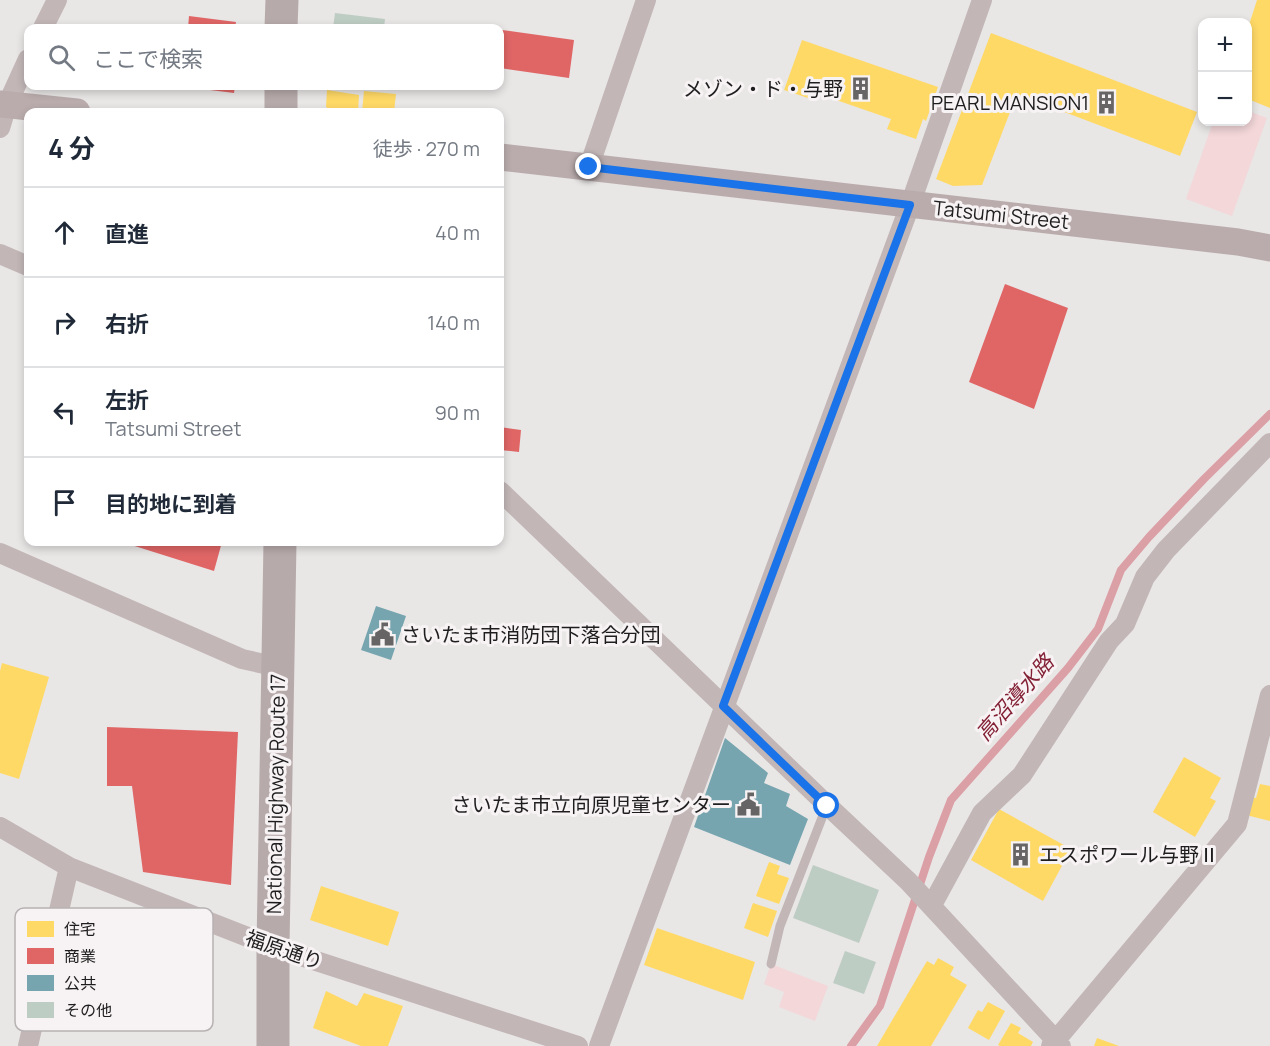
<!DOCTYPE html>
<html lang="ja">
<head>
<meta charset="utf-8">
<style>
	:root { --surface:#fff; --page:#f2f2f3; --text:#1f2937; --muted:#747a83; --line:#e0e1e3 }
	body { margin:0; font-family:Manrope,"Noto Sans JP",sans-serif; background:var(--page); color:var(--text) }
	.controls { position:absolute; right:18px; top:18px; display:grid; overflow:hidden; border-radius:12px; box-shadow:0 3px 9px #0003 }
	.controls button { width:54px; height:54px; display:grid; place-items:center; padding:0; border:0; border-bottom:2px solid var(--line); background:var(--surface); color:var(--text); font:30px sans-serif }
	.stop { position:absolute; width:18px; height:18px; margin:-14px; border:4px solid #1a73e8; border-radius:50%; background:#fff }
	.stop.end { background:#1a73e8; border-color:#fff; box-shadow:0 2px 6px #0008 }
	.list { margin:0; padding:0; list-style:none }
	h2 { display:flex; justify-content:space-between; align-items:center; height:78px; margin:0; padding:0 24px; font-size:26px }
	h2 small { font-size:20px; font-weight:400; color:var(--muted) }
	.list li { display:grid; grid-template-columns:39px 1fr auto; gap:18px; align-items:center; box-sizing:border-box; height:90px; padding:0 24px; border-top:2px solid var(--line) }
	.list b { display:block; font-size:22px; white-space:nowrap }
	.list p { margin:0; font-size:20px; white-space:nowrap; color:var(--muted) }
	.list em { font-size:20px; font-style:normal; color:var(--muted) }
	.icon { flex:none; width:33px; height:33px; fill:none; stroke:currentColor; stroke-width:2; stroke-linecap:round; stroke-linejoin:round }
	.map { position:relative; flex:none; width:1270px; height:1046px; overflow:hidden }
	.search { position:absolute; background:var(--surface); box-shadow:0 3px 9px #0003; left:24px; top:24px; width:480px; height:66px; display:flex; align-items:center; gap:15px; box-sizing:border-box; padding:0 21px; border-radius:12px; color:var(--muted); font-size:22px }
	.panel { position:absolute; background:var(--surface); box-shadow:0 3px 9px #0003; left:24px; top:108px; width:480px; height:438px; border-radius:12px }
	.map>svg:first-child { display:block }
</style>
</head>
<body>
<div class="map">
<svg width="1270" height="1046" viewBox="0 0 1270 1046">
	<rect width="100%" height="100%" fill="#e9e6e6"/>
	<!-- green -->
	<path fill="#f3d7d9" d="M1248,111L1267,118L1232,216L1186,199L1213,122H1248Z
		M771,964L828,986L815,1021L779,1007L784,992L764,984Z"/>
	<!-- homes -->
	<path fill="#ffd966" d="M1257,0H1270V108L1248,99V28Z
		M991,33L1197,112L1180,156L1017,94L982,185L953,186L936,179Z
		M802,40L938,87L926,121L923,119L916,139L887,129L891,119L816,93L814,100L784,90Z
		M327,90L359,95L358,112H335L326,107Z
		M364,91L396,94L394,112H362Z
		M2,663L49,677L19,779L0,773V671Z
		M1184,757L1221,778L1210,798L1216,801L1195,837L1153,812Z
		M1260,784L1270,786V821L1246,815L1251,797L1256,798Z
		M999,809L1071,849L1043,901L971,860Z
		M769,862L780,866L777,874L789,878L779,904L756,896Z
		M321,886L399,912L388,946L310,920Z
		M753,903L777,911L768,937L744,928Z
		M657,928L755,962L743,1000L644,965Z
		M938,958L954,967L950,975L967,985L931,1046H877L927,961L934,965Z
		M326,991L357,1006L364,993L403,1006L388,1046H361L313,1028Z
		M988,1002L1005,1011L989,1040L968,1028L978,1010L982,1012Z
		M1011,1023L1021,1028L1018,1033L1033,1042L1031,1046H1000L998,1045Z
		M1097,1038L1119,1046H1094Z"/>
	<!-- shops -->
	<path fill="#e06666" d="M189,16L236,22L235,28H188Z
		M502,30L574,40L569,78L500,68V44Z
		M186,86H235L234,93L186,87Z
		M322,86H358V90L322,88Z
		M1005,284L1068,308L1034,409L969,382Z
		M500,427L521,430L519,452L500,450Z
		M122,542H222L214,571Z
		M107,727L238,732L231,885L143,872L132,786H107Z"/>
	<!-- public -->
	<path fill="#76a5af" d="M376,606L406,616L391,660L361,650Z
		M725,738L768,773L764,783L790,794L786,806L808,819L790,865L694,827Z"/>
	<g fill="none" stroke-linecap="round" stroke-linejoin="round">
		<!-- stream -->
		<path stroke="#db9fa6" stroke-width="8" d="M851,1046L880,1006L929,857L951,800L1068,668L1098,629L1121,570L1149,537L1204,479L1270,414"/>
	</g>
	<!-- building -->
	<path fill="#becdc4" d="M335,13L385,19L384,28H333Z
		M813,865L879,890L859,943L793,918Z
		M845,951L876,962L864,994L833,983Z"/>
	<g fill="none" stroke-linecap="round" stroke-linejoin="round">
		<!-- lane -->
		<path stroke="#c2b6b7" stroke-width="9" d="M771,964L780,926L827,805"/>
		<!-- street -->
		<path stroke="#c2b6b7" stroke-width="20" d="M43,28L57,0
			M0,128L7,105L28,59
			M589,167L646,0
			M0,254L28,266
			M500,491L827,805L908,881L1061,1046
			M0,553L242,659L278,667
			M0,827L69,867L273,947L578,1046
			M932,905L982,813L1022,775L1109,641L1125,624L1145,577L1166,550L1270,443
			M28,1046L69,867
			M599,1046L910,205L982,0
			M1051,1046L1237,824L1270,695"/>
		<!-- secondary -->
		<path stroke="#baacad" stroke-width="27" d="M0,104L77,112
			M500,157L1238,242L1270,248"/>
		<!-- highway -->
		<path stroke="#b7aaaa" stroke-width="33" d="M281,28L282,0
			M281,112V86
			M273,1046V947L280,542"/>
	</g>
	<g fill="none" stroke-linecap="round" stroke-linejoin="round">
		<!-- route -->
		<path stroke="#1a73e8" stroke-width="8" d="M589,167L910,205L723,706L827,806"/>
	</g>
	<!-- icons -->
	<defs>
		<symbol id="building-bare" viewBox="-9 -9 18 18"><path d="M-4-6H4V6H1V3H-1V6H-4ZM-2.5-4.3h1.7v1.8h-1.7ZM.8-4.3h1.7v1.8H.8ZM-2.5-1h1.7V.8h-1.7ZM.8-1h1.7V.8H.8Z" fill="#666464" stroke="#f7f2f3" stroke-width="2.5" paint-order="stroke"/></symbol>
		<symbol id="civic-bare" viewBox="-9 -9 18 18"><path d="M-.6-6.5H3V-4.5H.6V-3L4-1V1h2V6H-6V1h2V-1L-.6-3ZM-1.2 2.5V6h2.4V2.5Z" fill="#666464" stroke="#f7f2f3" stroke-width="2.5" paint-order="stroke"/></symbol>
	</defs>
	<g fill-rule="evenodd">
		<use href="#building-bare" x="844" y="72" width="33" height="33"/>
		<use href="#building-bare" x="1090" y="86" width="33" height="33"/>
		<use href="#civic-bare" x="366" y="618" width="33" height="33"/>
		<use href="#civic-bare" x="732" y="788" width="33" height="33"/>
		<use href="#building-bare" x="1004" y="838" width="33" height="33"/>
	</g>
	<g text-anchor="middle" stroke-width="6" stroke-linejoin="round" paint-order="stroke">
		<!-- poi labels -->
		<g font-size="20" fill="#1f1e1e" stroke="#f7f2f3" text-anchor="end">
			<text x="843" y="96">メゾン・ド・与野</text>
			<text x="1089" y="110">PEARL MANSION1</text>
			<text x="401" y="642" text-anchor="start">さいたま市消防団下落合分団</text>
			<text x="731" y="812">さいたま市立向原児童センター</text>
			<text x="1039" y="862" text-anchor="start">エスポワール与野Ⅱ</text>
		</g>
		<!-- street labels -->
		<g font-size="20" fill="#1f1e1e" stroke="#f7f2f3">
			<text transform="translate(1001 215) rotate(6)" y="7">Tatsumi Street</text>
			<text transform="translate(276 794) rotate(-89)" y="7">National Highway Route 17</text>
			<text transform="translate(284 950) rotate(19)" y="7">福原通り</text>
		</g>
		<!-- water labels -->
		<g font-size="21" font-style="italic" fill="#832035" stroke="#f7f2f3">
			<text transform="translate(1015 698) rotate(-49)" y="7">高沼導水路</text>
		</g>
	</g>
	<!-- legend -->
	<rect x="15" y="908" width="198" height="123" rx="9" fill="#f7f2f3" stroke="#b6b2b3" stroke-width="1.5"/>
	<rect x="27" y="921" width="27" height="16" fill="#ffd966"/>
	<rect x="27" y="948" width="27" height="16" fill="#e06666"/>
	<rect x="27" y="975" width="27" height="16" fill="#76a5af"/>
	<rect x="27" y="1002" width="27" height="16" fill="#becdc4"/>
	<g font-size="16" fill="#1f1e1e">
		<text x="64" y="935">住宅</text>
		<text x="64" y="962">商業</text>
		<text x="64" y="989">公共</text>
		<text x="64" y="1016">その他</text>
	</g>
</svg>
<div class="controls">
<button>+</button>
<button>−</button>
</div>
<div class="stop" style="left:827px;top:806px"></div>
<div class="stop end" style="left:589px;top:167px"></div>
<div class="search"><svg class="icon" aria-label="search" viewBox="0 0 24 24"><circle cx="10" cy="10" r="6"/><path d="M15 15l6 6"/></svg>ここで検索</div>
<section class="panel">
<h2>4 分<small>徒歩 · 270 m</small></h2>
<ul class="list">
<li><svg class="icon" aria-label="ahead" viewBox="0 0 24 24"><path d="M12 20V5M6 11l6-6 6 6"/></svg><div><b>直進</b></div><em>40 m</em></li>
<li><svg class="icon" aria-label="right" viewBox="0 0 24 24"><path d="M7 20v-9h11M14 6l5 5-5 5"/></svg><div><b>右折</b></div><em>140 m</em></li>
<li><svg class="icon" aria-label="left" viewBox="0 0 24 24"><path d="M17 20v-9H6M10 6l-5 5 5 5"/></svg><div><b>左折</b><p>Tatsumi Street</p></div><em>90 m</em></li>
<li><svg class="icon" aria-label="arrive" viewBox="0 0 24 24"><path d="M6 21V4h12l-3 4 3 4H6"/></svg><div><b>目的地に到着</b></div></li>
</ul>
</section>
</div>
</body>
</html>
